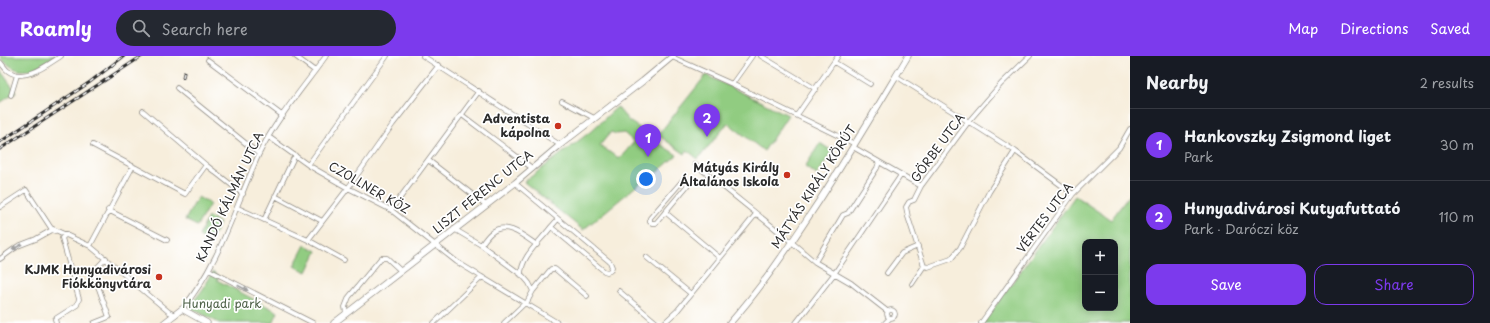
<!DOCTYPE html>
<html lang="en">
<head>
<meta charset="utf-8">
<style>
	:root { --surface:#171b24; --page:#242831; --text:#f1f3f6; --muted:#9ea1a6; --line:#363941; --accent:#7c3aed }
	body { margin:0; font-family:"Playpen Sans",sans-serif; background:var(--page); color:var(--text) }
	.controls { position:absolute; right:12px; bottom:12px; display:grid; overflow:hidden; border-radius:8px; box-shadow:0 2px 10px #0003 }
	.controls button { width:36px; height:36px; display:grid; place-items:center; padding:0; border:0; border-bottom:1px solid var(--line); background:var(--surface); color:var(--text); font:20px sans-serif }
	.you { position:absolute; left:646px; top:123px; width:14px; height:14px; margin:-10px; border:3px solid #fff; border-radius:50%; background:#1a73e8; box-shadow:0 0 0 6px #1a73e833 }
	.badge { display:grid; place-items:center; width:26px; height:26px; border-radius:50%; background:var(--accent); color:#fff; font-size:13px; font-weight:700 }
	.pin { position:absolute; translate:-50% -33px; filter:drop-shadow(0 1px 2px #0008) }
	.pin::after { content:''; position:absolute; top:21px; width:14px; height:12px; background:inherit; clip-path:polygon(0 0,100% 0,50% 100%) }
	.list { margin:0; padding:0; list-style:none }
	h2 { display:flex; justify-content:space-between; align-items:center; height:52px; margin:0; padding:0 16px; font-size:17px }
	h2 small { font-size:13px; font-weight:400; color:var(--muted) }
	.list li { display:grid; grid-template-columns:26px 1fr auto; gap:12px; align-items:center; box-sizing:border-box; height:72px; padding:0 16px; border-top:1px solid var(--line) }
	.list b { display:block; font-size:15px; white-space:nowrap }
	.list p { margin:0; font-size:13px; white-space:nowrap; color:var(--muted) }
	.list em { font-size:13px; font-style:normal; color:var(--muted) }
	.actions { display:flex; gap:8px; padding:12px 16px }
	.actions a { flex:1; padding:9px 0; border:1px solid var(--accent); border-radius:12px; text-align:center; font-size:14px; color:var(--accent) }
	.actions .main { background:var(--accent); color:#fff }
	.icon { flex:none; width:22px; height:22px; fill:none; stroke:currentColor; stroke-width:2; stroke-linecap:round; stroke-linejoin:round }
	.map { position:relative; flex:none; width:1130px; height:267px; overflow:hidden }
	header { display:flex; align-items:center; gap:24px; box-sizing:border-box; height:56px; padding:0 20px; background:var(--accent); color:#fff }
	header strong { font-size:19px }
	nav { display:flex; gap:22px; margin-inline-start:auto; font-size:14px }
	.search { width:280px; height:36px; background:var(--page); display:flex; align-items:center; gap:10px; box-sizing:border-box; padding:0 14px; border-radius:22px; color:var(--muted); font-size:15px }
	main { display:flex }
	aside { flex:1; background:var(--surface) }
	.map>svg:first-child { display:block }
</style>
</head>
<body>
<header>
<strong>Roamly</strong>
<div class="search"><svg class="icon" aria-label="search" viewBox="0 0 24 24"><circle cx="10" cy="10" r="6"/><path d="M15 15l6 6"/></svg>Search here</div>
<nav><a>Map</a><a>Directions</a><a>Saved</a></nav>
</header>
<main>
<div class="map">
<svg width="1130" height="267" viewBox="0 0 1130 267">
	<rect width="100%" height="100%" fill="#fff"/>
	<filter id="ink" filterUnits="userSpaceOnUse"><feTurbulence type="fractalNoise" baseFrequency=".025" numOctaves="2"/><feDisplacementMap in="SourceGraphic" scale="8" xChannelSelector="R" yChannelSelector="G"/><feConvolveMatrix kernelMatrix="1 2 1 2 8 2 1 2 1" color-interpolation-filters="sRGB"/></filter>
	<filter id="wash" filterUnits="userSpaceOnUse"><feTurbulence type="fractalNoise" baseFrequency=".012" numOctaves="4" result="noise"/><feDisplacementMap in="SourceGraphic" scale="16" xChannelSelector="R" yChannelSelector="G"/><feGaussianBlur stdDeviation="0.9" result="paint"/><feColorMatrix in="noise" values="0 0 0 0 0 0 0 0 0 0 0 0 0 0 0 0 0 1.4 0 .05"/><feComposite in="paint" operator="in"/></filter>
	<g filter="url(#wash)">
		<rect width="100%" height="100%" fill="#f7eedc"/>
		<!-- green -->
		<path fill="#91cc81" stroke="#5e7c56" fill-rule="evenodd" d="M0,0H56C41,9 25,22 9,9C5,7 2,4 0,0Z
			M0,14L16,36L0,47Z
			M706,19L788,59L764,95L728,67L698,103L687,94L685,98L658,79Z
			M617,51L629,65L644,75L643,77L677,99L648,124L645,123L583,174L524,126L590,76ZM611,76L616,78L624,77L634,86L619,103L600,89Z
			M820,87L832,95L817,119L805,111Z
			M1130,138V267H983L1075,140L1111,164ZM1085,186H1115V252H1085Z
			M198,141L210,148L197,170L185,164Z
			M208,161L220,167L210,186L199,180Z
			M305,189L317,195L307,216L294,210Z
			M213,216L219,220L217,224L278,256L273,267H219L189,251L203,233Z"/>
	</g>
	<g filter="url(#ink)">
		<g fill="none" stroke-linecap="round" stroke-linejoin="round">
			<defs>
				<path id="street" d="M295,0L315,15
					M423,0L560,89
					M761,0L816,33
					M672,1L732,28L855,88
					M208,4L283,60
					M0,6C3,9 5,13 8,15C25,27 47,9 61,0
					M834,6L870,28
					M896,20L1015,95L1073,138
					M732,28L752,0
					M177,32L259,98
					M11,39L17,19
					M562,45L594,62
					M143,55L206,109L243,138
					M462,59L532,112
					M797,59L838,0
					M269,81L308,109L348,132L391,154L457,206L558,267
					M93,89L185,138L206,109
					M853,91L921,130
					M428,104L486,149
					M695,108L788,183L815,206L851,227L887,255
					M308,109L387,0
					M683,124L687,126V130L656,167H652L650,166V162Z
					M515,127L610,206L612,211L610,215L607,216L604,215L551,171L558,163
					M275,140L322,165
					M0,151L26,134L51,172L90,190L169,256L175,259
					M238,152L308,184L344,204
					M108,154L167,184
					M391,154L479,35
					M665,156L720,202
					M264,164L295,99
					M454,173L481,189L523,220L529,227L533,235
					M308,184L348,132L393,68L439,9
					M481,189C484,185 487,180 491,177C506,164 525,181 537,189
					M90,190L133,110
					M646,201L691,238
					M0,203L18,190L36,183L52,174L55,175
					M815,206L843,159L848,157L877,112L879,106
					M924,210L908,161L906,151L909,146L914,144L921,130L969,65L1001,28L1030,0
					M924,210L928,211L951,203L960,192L989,136L1015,95
					M209,214L313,267
					M887,217L902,197L918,190
					M521,219C521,200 540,186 551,171
					M912,228L924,210
					M619,235L657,267
					M526,248L533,235L551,213H555L587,240
					M182,253C220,208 235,150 259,98C276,63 303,32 326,0
					M887 258a4 4 0 1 1 8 0a4 4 0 1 1-8 0Z
					M346,257L345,251L349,241L381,202H387L401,215
					M56,267L55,263L77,249L79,243L62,182L66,178
					M94,267L109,261L93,216L106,202
					M434,267L482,221
					M504,267L525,247
					M664,267L677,255L756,158
					M796,267L834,218L901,119
					M885,267L890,262
					M981,267L1073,138L1119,92L1130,73"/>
				<path id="secondary" d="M164,267L182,253L207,267
					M334,267L515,127L560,89L643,25L673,0
					M730,267C764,229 791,187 819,145C850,97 879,48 908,0"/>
			</defs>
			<!-- street casing -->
			<use href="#street" stroke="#918c84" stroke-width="5.5"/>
			<!-- secondary casing -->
			<use href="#secondary" stroke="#918c84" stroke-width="7"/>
			<!-- street -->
			<use href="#street" stroke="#fff" stroke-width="4"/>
			<!-- secondary -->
			<use href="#secondary" stroke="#fff" stroke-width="5.5"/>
			<defs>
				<path id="rail" d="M183,21L184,17
					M0,86L90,26L124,0
					M0,93L142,0"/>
			</defs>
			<!-- rail casing -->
			<use href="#rail" stroke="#2b2b2b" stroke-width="3"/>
			<!-- rail -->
			<use href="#rail" stroke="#fff" stroke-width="1.5" stroke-dasharray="4.5" stroke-linecap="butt"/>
		</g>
		<!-- one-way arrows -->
		<defs><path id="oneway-solid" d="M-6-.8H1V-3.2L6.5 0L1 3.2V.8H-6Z"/></defs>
		<g fill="#a0a0a0">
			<use href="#oneway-solid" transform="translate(17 191) rotate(150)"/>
			<use href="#oneway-solid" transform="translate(243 232) rotate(27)"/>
		</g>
	</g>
	<!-- markers -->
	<g fill="#c8321e" stroke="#fff" stroke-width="1.5">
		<circle cx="558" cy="70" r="4"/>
		<circle cx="787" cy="119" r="4"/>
		<circle cx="159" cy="221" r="4"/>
	</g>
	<g text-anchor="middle" stroke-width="3.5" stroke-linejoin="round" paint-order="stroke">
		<!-- poi labels -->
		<g font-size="12" font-weight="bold" fill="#2b2b2b" stroke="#fff" text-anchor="end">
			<text x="550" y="67">Adventista<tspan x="550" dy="14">kápolna</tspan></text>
			<text x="779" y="116">Mátyás Király<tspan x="779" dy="14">Általános Iskola</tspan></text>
			<text x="151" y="218">KJMK Hunyadivárosi<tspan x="151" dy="14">Fiókkönyvtára</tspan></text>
		</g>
		<!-- street labels -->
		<g font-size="12" fill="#2b2b2b" stroke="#fff">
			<text transform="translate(938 92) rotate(-54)" y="4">GÖRBE UTCA</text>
			<text transform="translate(814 131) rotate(-57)" y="4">MÁTYÁS KIRÁLY KÖRÚT</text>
			<text transform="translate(369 132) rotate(30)" y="4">CZOLLNER KÖZ</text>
			<text transform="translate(483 136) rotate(-39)" y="4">LISZT FERENC UTCA</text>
			<text transform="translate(230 141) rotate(-65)" y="4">KANDÓ KÁLMÁN UTCA</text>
			<text transform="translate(1045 162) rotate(-53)" y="4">VÉRTES UTCA</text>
		</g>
		<!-- park labels -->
		<g font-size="12" fill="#4f6349" stroke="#fff">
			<text x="222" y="252">Hunyadi park</text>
		</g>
	</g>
</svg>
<div class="controls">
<button>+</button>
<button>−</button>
</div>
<div class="you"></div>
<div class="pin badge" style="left:648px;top:101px">1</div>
<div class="pin badge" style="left:707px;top:81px">2</div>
</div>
<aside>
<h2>Nearby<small>2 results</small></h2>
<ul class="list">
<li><span class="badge">1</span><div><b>Hankovszky Zsigmond liget</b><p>Park</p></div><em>30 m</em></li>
<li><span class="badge">2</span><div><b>Hunyadivárosi Kutyafuttató</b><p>Park · Daróczi köz</p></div><em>110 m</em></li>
</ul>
<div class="actions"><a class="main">Save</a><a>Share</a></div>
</aside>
</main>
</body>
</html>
